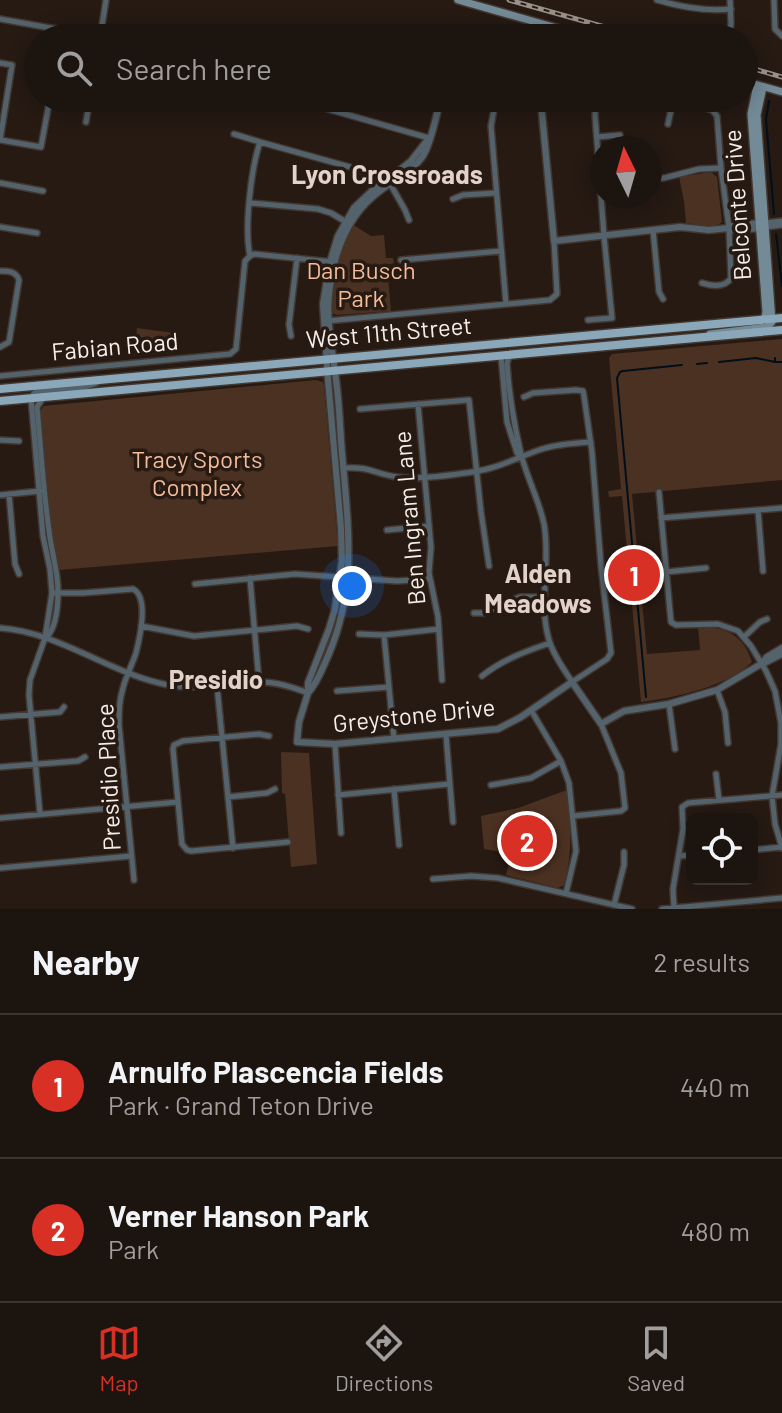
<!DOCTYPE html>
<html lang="en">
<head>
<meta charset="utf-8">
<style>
	:root { --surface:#1c140e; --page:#251d17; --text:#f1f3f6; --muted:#a09e9e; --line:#3a332e; --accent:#d93025 }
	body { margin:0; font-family:Barlow,sans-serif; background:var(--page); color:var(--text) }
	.controls { position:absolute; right:24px; bottom:24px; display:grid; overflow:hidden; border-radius:12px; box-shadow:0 4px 20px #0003 }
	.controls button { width:72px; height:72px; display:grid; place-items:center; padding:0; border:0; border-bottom:2px solid var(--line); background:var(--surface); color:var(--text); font:40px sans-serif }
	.compass { position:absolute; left:590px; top:136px; width:72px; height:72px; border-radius:50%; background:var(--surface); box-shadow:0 4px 20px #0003; rotate:355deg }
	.you { position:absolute; left:352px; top:586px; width:28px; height:28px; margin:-20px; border:6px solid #fff; border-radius:50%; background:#1a73e8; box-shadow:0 0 0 12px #1a73e833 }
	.badge { display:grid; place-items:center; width:52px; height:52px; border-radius:50%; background:var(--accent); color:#fff; font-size:26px; font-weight:700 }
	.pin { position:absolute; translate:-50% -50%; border:4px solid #fff; box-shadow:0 2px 8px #0006 }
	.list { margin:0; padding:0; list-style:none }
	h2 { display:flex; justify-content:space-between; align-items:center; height:104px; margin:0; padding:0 32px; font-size:34px }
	h2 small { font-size:26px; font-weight:400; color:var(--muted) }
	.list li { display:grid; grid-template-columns:52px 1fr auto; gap:24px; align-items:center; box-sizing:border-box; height:144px; padding:0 32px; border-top:2px solid var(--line) }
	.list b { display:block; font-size:30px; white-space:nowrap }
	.list p { margin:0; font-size:26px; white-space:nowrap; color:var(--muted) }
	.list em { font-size:26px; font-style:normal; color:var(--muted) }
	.icon { flex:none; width:44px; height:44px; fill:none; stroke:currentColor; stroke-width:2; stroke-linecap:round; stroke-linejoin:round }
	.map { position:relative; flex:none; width:782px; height:909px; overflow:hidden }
	.search { position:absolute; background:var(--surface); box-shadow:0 4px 20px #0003; left:24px; right:24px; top:24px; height:88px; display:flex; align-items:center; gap:20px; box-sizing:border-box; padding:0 28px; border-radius:44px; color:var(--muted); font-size:30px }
	.sheet { height:392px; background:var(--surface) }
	nav { display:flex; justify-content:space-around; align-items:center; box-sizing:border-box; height:112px; border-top:2px solid var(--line); background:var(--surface); font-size:22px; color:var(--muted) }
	nav a { display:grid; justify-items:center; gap:4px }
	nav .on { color:var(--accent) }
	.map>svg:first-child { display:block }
</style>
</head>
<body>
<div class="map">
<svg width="782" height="909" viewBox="0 0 782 909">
	<rect width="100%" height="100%" fill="#261a13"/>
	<!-- green -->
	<path fill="#4b3121" d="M711,172L717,177L722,222C712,230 698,224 686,223L684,201L679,177Z
		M352,224L371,236L384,235L386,258H393L394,263L387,265L391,311L337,315L331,313C332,282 338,252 352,224Z
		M137,328L174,333L172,353L134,355Z
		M782,339V480L632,494L647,654L700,650L698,627C725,626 744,635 752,662C729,686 674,698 641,702L622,496L609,497L608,491L621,489L609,358L612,354Z
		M316,380L323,382L324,386L338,546L59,570L51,531L40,413L43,406Z
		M281,752L309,753L317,864L291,867L285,794L282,793Z
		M567,790C571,823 573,853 564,885L558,888L506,875L511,854L484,849L481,816L518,808Z"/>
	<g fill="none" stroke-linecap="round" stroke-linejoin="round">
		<!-- stream -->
		<path stroke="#000f1b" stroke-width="2" d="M769,101L766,119L774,214
			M776,234L782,286
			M775,358V362H782
			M719,362L756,358L775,362
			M697,364L707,363
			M646,697L617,378L620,372L623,371L682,365"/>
		<defs>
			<path id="minor" d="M657,0C681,7 705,12 731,9
				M774,0L775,29L782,36
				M0,19L62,30L61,38
				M729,34L731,24L730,0
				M256,36L262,38
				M100,38L106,0
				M0,63L12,65L0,140L41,147L50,98
				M289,98L429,138
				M668,98L712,110L717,116L721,168L729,228L731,278C725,288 712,286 702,283
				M495,104L491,126L506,304
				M340,112L344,98
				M86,122L90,98
				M668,124L673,100
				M234,134L260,142
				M597,137L620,135
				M650,178H664L699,169L721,168
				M388,180L405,210L409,220
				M0,183L43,191
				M453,199L463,195L496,193
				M250,203L318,209L331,213L346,222
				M765,223L782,221
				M0,227L37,233
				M766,227L782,225
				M653,230L659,292L663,299
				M250,256C244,228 251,169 260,142L357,169L366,174
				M250,256L254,254L333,262
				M401,260L501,251
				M0,271C8,271 16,271 19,280L9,342L0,347
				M588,320L612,318L604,236L595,115L596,98
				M327,321L550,300L557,294L554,241
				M291,336L289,325L297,258
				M512,355L508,359L507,364C509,395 514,424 521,454C527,478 539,500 544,524C551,563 538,604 549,640C553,655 564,669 572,682L607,659L611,653L601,566L592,452L584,396L583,391L576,390L533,393L524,397
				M501,356L507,422L517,453L521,456
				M0,376L230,354L236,349L245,261L250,256
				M43,398L37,407C41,448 43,489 49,530C51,551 58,570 58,591C58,606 57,627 46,638
				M31,399L43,536L50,569L52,593L45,638L30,680L29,695L40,814
				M418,404L431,547L429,573L438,617L442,680
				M360,409L469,400L481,512L489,566
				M0,440L19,441
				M343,468C369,466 375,474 397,477C419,480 450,475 472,472C497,469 518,457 542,449C558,444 574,443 591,442
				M659,492L671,622L676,625L718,624L738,631L751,646L766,671L775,691L781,723V744L772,796L775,824L782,848
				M9,494L15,564L19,574
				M0,495L40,491
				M758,510L763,571
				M661,518L782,508
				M387,530L429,526
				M666,572L706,568
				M250,578L259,682
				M195,584L295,574L397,581L430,579
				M52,593H83L133,589C149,597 140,637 136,653C132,665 126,676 123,688C119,701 119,712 119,725L134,880
				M474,613H483L520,597H545
				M141,626L194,636L297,626L308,629
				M0,628C60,632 110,674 168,685C199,691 229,682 260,682C277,682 292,687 308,693
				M359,634L384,635L439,629
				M384,635L394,739
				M744,637L760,622L767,619
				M482,676C502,660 526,651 550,643
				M217,686L233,848
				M717,690L725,712L728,743
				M337,691L389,687
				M669,704L675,749
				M531,710L561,761L569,783L576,851L566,893
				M0,717L60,712L64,707
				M446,735L453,822
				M269,736L259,734L183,741L174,745L173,749L182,844L187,850L191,851L288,842
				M335,744L341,833
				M0,767L78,761L85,757
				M716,774L719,800
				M491,785L531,778L561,761
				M394,789L399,845
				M338,795L449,784
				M228,797L267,793L275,789
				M573,816L621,811L625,808L621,773L601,724
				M0,818L178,802
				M752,850L782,847
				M680,856L692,855
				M0,868L131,856
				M433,879L471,876L498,878L632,909
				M614,905L624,865V852
				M674,908L673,889L683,829L682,807L688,803L782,795
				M662,909L782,898"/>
			<path id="tertiary" d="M475,98L500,105L541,103L554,241L680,227L709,230L729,228L733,230L763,228
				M429,138L411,161L395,174L374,189L354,208L338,236L330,262L323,304L328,380L341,528L342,561L335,609L329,629L308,683V693L299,722L297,742L335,744L498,729L521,717L572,682L601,724L624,711L669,704L717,690L761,664L767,657L782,648
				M729,228L732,226L760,223
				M31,399L35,393C55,387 80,391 99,381
				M764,663L782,654
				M308,693C318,682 322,669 328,656C356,591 349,533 343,464C340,436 340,408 336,380C333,352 326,323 329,295C333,254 346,215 381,190C396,179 412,172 423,156C432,141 436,115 441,98"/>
			<path id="secondary" d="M458,0L592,38
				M744,81L782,92
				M757,85L751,114L766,312L765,317L761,320
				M710,334L767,327L772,322L757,115L763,87"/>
			<path id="primary" d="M0,389L782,318
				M0,401L782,330"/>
		</defs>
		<!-- minor casing -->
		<use href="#minor" stroke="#433831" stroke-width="8"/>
		<!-- tertiary casing -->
		<use href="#tertiary" stroke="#433831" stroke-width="9"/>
		<!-- secondary casing -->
		<use href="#secondary" stroke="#433831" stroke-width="10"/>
		<!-- primary casing -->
		<use href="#primary" stroke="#433831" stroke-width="11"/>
		<!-- minor -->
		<use href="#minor" stroke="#54626b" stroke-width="5"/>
		<!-- tertiary -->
		<use href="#tertiary" stroke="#54626b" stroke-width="6"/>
		<!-- secondary -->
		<use href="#secondary" stroke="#738a97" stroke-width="7"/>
		<!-- primary -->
		<use href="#primary" stroke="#8aa8ba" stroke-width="8"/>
		<defs>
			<path id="rail" d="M509,0L644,38
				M744,66L782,77"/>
		</defs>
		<!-- rail casing -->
		<use href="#rail" stroke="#9b918b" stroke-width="5"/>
		<!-- rail -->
		<use href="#rail" stroke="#261a13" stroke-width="2" stroke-dasharray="6" stroke-linecap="butt"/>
	</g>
	<g text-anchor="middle" stroke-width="7" stroke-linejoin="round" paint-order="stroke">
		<!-- street labels -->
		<g font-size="24" fill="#f7eee9" stroke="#261a13">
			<text transform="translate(738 205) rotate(-94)" y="8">Belconte Drive</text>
			<text transform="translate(389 333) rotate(-5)" y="8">West 11th Street</text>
			<text transform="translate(115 347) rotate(-5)" y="8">Fabian Road</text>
			<text transform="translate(410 518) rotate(-95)" y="8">Ben Ingram Lane</text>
			<text transform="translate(414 716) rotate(-6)" y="8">Greystone Drive</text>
			<text transform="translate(109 777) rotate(-93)" y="8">Presidio Place</text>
		</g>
		<!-- park labels -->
		<g font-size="24" fill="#f5bc9b" stroke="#261a13">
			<text x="361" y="279">Dan Busch<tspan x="361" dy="28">Park</tspan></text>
			<text x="197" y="468">Tracy Sports<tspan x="197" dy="28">Complex</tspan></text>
		</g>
		<!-- neighbourhood labels -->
		<g font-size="26" font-weight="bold" fill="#e3d2c9" stroke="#261a13">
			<text x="387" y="184">Lyon Crossroads</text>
			<text x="538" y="583">Alden<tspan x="538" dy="30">Meadows</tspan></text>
			<text x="216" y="689">Presidio</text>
		</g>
	</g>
</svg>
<div class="controls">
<button><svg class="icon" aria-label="locate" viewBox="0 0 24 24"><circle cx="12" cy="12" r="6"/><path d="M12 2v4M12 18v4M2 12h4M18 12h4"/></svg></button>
</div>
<svg class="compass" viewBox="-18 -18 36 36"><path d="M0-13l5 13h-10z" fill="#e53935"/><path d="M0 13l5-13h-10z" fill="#a09e9e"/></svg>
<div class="you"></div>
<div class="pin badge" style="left:634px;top:575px">1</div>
<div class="pin badge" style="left:527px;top:841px">2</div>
<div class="search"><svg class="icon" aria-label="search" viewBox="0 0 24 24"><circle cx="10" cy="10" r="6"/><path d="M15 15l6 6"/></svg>Search here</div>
</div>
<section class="sheet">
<h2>Nearby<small>2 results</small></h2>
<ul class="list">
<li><span class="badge">1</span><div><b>Arnulfo Plascencia Fields</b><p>Park · Grand Teton Drive</p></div><em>440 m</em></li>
<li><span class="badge">2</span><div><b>Verner Hanson Park</b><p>Park</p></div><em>480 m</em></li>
</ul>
</section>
<nav>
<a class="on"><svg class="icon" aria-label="map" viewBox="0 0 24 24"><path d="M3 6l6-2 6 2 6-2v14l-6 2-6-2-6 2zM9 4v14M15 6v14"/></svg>Map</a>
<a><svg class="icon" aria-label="directions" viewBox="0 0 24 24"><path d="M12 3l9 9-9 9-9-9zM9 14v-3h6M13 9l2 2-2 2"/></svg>Directions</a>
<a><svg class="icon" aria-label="saved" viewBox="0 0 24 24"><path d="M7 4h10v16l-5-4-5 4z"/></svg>Saved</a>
</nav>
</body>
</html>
